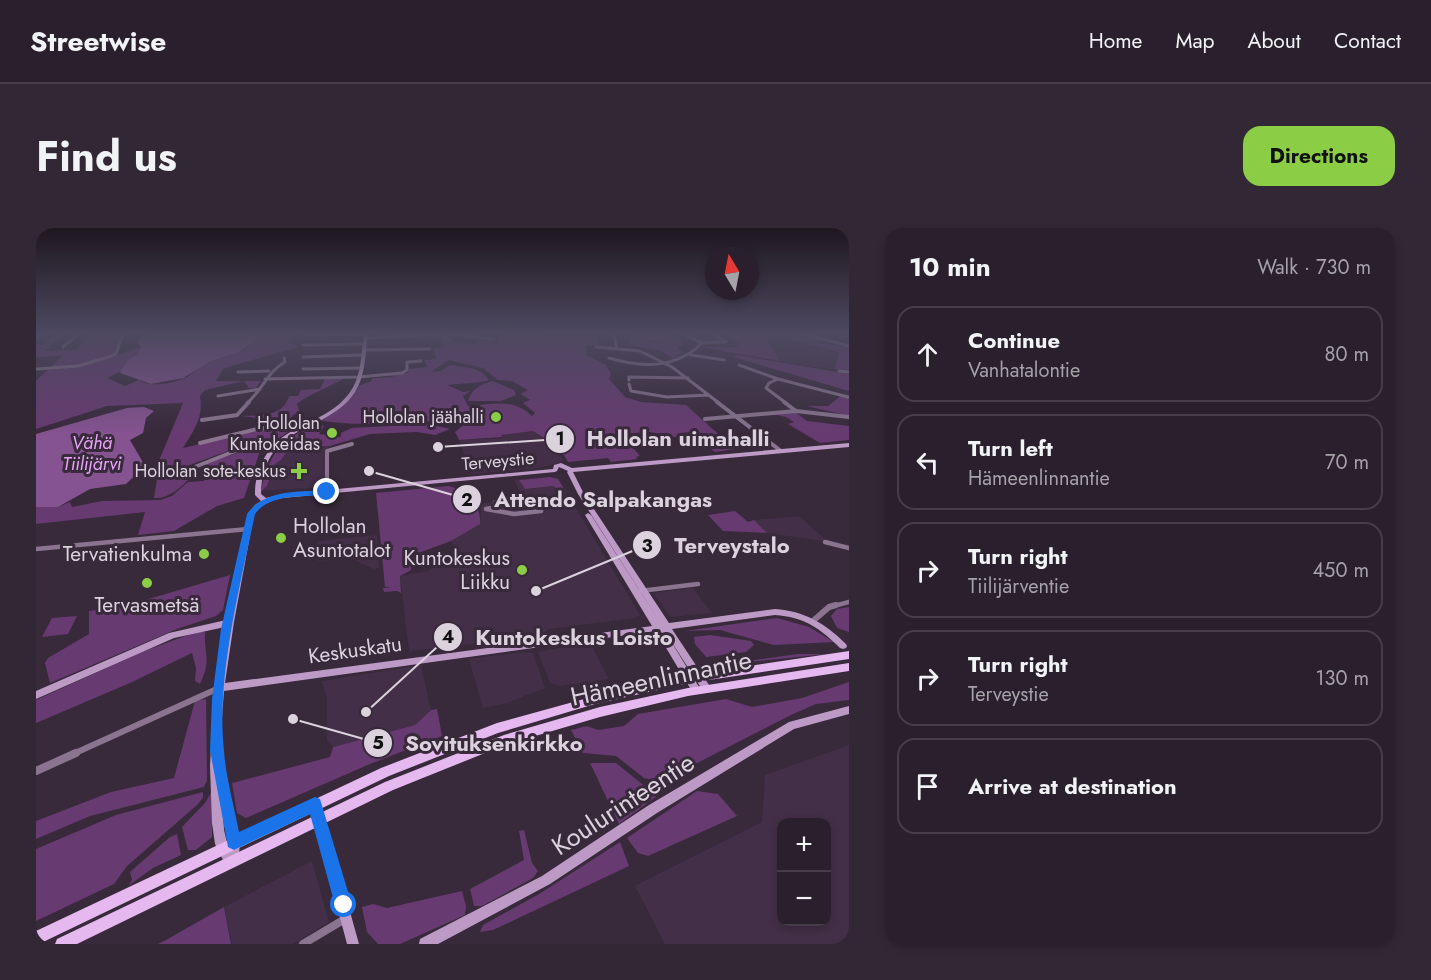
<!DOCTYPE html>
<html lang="en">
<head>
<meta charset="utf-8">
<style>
	:root { --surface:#2a1f2c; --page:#322734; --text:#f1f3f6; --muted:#a5a2a9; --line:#463d48; --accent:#8bce46 }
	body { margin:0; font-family:Jost,sans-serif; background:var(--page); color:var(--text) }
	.controls { position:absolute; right:18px; bottom:18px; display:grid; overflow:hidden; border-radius:12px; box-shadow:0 3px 9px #0003 }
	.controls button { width:54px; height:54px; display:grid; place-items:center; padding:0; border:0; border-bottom:2px solid var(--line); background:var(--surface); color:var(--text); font:30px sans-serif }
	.compass { position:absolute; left:669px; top:18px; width:54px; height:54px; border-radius:50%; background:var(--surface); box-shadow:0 3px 9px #0003; rotate:350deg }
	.stop { position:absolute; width:18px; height:18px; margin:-14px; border:4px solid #1a73e8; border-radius:50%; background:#fff }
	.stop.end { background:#1a73e8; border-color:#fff; box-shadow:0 2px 6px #0008 }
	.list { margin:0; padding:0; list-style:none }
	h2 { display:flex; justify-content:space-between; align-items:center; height:78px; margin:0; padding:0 24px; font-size:26px }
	h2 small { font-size:20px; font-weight:400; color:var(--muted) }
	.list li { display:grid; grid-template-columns:39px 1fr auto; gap:18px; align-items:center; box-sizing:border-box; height:96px; margin:0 12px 12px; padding:0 12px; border:2px solid var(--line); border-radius:18px }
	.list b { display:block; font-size:22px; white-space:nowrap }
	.list p { margin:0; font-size:20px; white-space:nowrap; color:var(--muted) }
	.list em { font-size:20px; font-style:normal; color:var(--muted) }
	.icon { flex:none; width:33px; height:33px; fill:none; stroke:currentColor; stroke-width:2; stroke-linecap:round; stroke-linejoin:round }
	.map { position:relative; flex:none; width:813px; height:716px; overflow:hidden; border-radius:18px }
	header { display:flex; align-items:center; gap:36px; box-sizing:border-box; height:84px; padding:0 30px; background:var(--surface); border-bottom:2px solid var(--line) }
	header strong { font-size:28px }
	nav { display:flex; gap:33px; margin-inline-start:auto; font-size:21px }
	.intro { display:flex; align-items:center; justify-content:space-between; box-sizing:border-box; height:144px; padding:0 36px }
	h1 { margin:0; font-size:42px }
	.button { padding:15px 27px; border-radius:18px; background:var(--accent); color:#111; font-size:21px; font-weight:700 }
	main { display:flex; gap:36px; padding:0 36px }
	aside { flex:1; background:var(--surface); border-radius:18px; box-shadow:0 3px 9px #0003 }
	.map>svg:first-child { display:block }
</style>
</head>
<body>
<header>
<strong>Streetwise</strong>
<nav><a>Home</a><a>Map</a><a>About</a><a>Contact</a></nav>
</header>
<div class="intro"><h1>Find us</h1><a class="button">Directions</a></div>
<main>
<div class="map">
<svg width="813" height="716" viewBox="0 0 813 716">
	<rect width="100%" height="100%" fill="#38293b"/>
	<!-- built -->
	<path fill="#432f47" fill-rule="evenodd" d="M744,108L803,124L801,142L744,133L731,110Z
		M497,203L518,218L528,233L503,240L435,246L423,212L466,210L465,207Z
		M255,218H294L290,223L289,259L225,263L231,258L239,235L245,232Z
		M478,252H483L489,261L517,258L525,263L529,262L604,387L599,390L513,401L501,409L373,423L364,348L392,343L400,337L420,336L424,326L415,313L444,296L445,283L440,276L487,271Z
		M763,288L789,311L787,313L731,305L718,292Z
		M341,307L343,340L337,341L315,330L282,333V313Z
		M657,360L676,385L635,389L617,365Z
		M554,414L573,451L524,458L514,455L502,424Z
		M486,424L497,425L509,460L468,476L447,480L433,431Z
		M385,437L395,482L379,497L297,519L291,513V472L286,453Z
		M813,517V716H629L599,658L726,594L729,547ZM746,594H790V694H746Z
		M276,633L293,694L257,716H196L188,679Z"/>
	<!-- green -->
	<path fill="#673b71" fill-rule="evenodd" d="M20,106H28L9,123L40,122L56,106H90L84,107L86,109L78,128L105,119L101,127L92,132L88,142L71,150L89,158L103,152C116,162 156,153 163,138L203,124L228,108L225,106H258L255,114L263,119L188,140L180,153H225L220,160H213L208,153L169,162L164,168C168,189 158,202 147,220L239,199L256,201L229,220L192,223L140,242L117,247L147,175L71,178L0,201V153L26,128L0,129V117H7Z
		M408,106L420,109L416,113L438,116L443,112L463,115V106L562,109L563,118L551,117L550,127L570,137L575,146L573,151L589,169L605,174L650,177L699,221L679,224L675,221L687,219L681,215L669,216L655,204L645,205L639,209L614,204L585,206L604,228L600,229L601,231L575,234L572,230L532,234L523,220L497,203L465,207L466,209L423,212L419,204L429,196L425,187C402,197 309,199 284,192L313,172L324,157L334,154L337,150L359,149L354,148L372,145L373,141L391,139L389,132L400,131L398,121L408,118L403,110L398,109ZM413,132L447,140L462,152L476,153L492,162L484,166L494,172L487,175L499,185L496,188C478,170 456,176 432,178L427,168L434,163L427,164L411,157C425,155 440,156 453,152C444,139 429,139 414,137L405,143L395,144Z
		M594,106H629L645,111V118L595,110Z
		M692,106H765L787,112H781L784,115L813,119V142L799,141L803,124L744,108L731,111L744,133L665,119H699L703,116Z
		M594,111L643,118L642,122L649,124L639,127L644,129L636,130L625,123L594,117Z
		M701,127L813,146V163L697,129Z
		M309,150C297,157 268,169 261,176L263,183L256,188L257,193H264L262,195L206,188C225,187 247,189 253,168H262L265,162L284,161L289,151Z
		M456,153L478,162L480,167L465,173H432C436,160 444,157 456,153Z
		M805,168L813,170V188L771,178H792Z
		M759,184L771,193L813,198V212L784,215L752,196L758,194L750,189L737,186Z
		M277,196L288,198L283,206L305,209V205L316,200L393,196L414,201L399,207L381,204L334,206L294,218H255L245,232L239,236L231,258L225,263C233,225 244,215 277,196Z
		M210,222L224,223L208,270L181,278L138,303L102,307L109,284L0,296V279H22L34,274L36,279L66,273L124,272L136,268L152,254L168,253L172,244L189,240L168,236Z
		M147,246L152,252C143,261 132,271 118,270L121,251Z
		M514,249L522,251L529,262L525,263L517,258L489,261L483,252Z
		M413,258C433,264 445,275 444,296L415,313L377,327L375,342L364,348L365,365L361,363L348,364L347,360H355L349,359L340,265Z
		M699,283L712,294L718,292L731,305L687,303L672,287Z
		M194,347L187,382L180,388L141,401L14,455L9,435L12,430L53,406V383L89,378Z
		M813,379V404L801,400L795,388L801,381Z
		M41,388L32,406L6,409L16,390Z
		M741,390L773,399L798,414L738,417L684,402L649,403Z
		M160,404H169C168,428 176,430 164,456L159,453L160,440L156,425L94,455L0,495V472L106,424Z
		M674,407L715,413L718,417L710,424L670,429L659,416L658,409Z
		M762,426H790L667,439Z
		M813,454V472L780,476L755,487L624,554L608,550L580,528L547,525L535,502L551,498L562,502L588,498L602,486L690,471L716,479L766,470Z
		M170,471L171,553L168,559L54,588L0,611V593L75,564L138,550L159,473Z
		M401,481L406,508L334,536L210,590L201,585L196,555L294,529L297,519L379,497L395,482Z
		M554,535H580L621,568L583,596Z
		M176,563V609L160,622H152L146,599L169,575Z
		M661,563L682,566L701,588L612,628L602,625L591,610Z
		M167,564V570L161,577L91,638L78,656L0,693V621L80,587Z
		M488,602L496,635L502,643L497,650L446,678H438L434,661L488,632L483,603Z
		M141,606L145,627L117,640L92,658L96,652L94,644L134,609Z
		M584,614L593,638L457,702L444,704L447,697L503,666Z
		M426,663L430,678L429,687L364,716H342L331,704L326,679L337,676L351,680Z
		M188,679L195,716H122L130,712Z"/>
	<!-- water -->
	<path fill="#845390" d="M109,106H225L228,107L203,124L173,134L147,150L115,156L84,145L92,132L101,127L105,119L101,114Z
		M108,179L118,183L110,190L107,205L94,212L108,236L107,240L90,256L54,261L22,279H0V206L91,180Z"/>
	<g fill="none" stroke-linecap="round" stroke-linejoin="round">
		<!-- street-far4 -->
		<path stroke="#8a748f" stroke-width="3" d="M412,106L458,111
			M578,106L581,121
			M768,106L813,118
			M272,107L329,106
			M0,110L5,106
			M330,110L405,106
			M666,115L690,114L677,106
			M267,117L329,116
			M27,119L42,106
			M560,119L604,123L636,139L683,175
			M328,122L394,121
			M655,127L688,132
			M267,129L327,127
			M573,130C606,140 641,140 666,115L648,106
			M703,137L742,151L812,169
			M0,141L42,138L76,128L80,126L87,106
			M267,141L325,140
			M803,143L813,144
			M202,144L233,143
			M323,149L366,145L371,142V134L385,133
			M229,151L323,149
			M742,151L733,155L730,160L750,175
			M593,152V149L652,150
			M593,156L595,163L631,169L673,167
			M182,168L224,161
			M211,175C226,163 231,144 249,134L248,130"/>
		<!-- street-far3 -->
		<path stroke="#8a748f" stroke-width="4" d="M681,174L745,223
			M748,174L760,183
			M669,191L760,183L813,189
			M166,192L201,187L213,174
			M164,215L225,200L260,201
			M146,244L199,223L234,221
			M291,264V223L316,216"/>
		<!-- street-far2 -->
		<path stroke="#8a748f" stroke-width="4.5" d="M485,271L502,278L505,283L478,286L450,281L461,279L459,274Z
			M789,314L813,320
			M0,321L212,301
			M604,363L662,356
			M794,379L813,374"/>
		<!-- street-far1 -->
		<path stroke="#8a748f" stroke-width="6" d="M777,393L793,379L800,377
			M37,526L183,460"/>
		<!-- street -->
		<path stroke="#8a748f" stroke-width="8" d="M0,543L40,525
			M267,716L309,691"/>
		<!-- secondary -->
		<path fill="#bd9ac6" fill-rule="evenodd" d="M328,106H332C329,125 330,147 319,164C296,200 245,196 230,239C226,248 225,257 225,266L230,270L247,266L517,241L518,237L525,235L536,240L813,215V219L537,244L548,266L633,395L739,381C768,383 789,395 810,416L811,418L810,420L807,421L804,420C784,400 768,389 739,387L636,401L673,457L675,460L673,463L670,464L667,463L628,402L663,459L665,462L663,465L660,466L657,465L620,403L188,463L185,502V531L187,532L188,535L204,614L203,627L205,631L203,635L197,636L192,640L188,638L187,632L179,616L176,595L174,538L178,460L180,457L189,399L138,410L0,471V463L133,405L190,392L212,286L219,277L225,273L219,267C219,257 220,249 224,240C241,193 290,199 314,164C326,148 325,125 328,106ZM523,239L532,243L531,244L542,266L625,396L555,287L552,285L549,287L616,398L189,455L198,394L218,286C226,276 235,272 247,270L519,244L521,243ZM187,584L192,614V619L188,602Z
			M813,478V486L758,501L621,585L514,656L402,716H383L384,711L506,648L613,577L753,494Z
			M279,571L283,572L284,576L323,716H311L274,576L275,572Z"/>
		<!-- primary -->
		<path fill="#e5b8f0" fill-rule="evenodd" d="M813,423V431L653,455L559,476L462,505L353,548L5,715L0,716V703L345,540L461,495L559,468L653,447Z
			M813,435V443L652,468L564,489L469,517L357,562L41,716H19L21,711L349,554L468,507L564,479L652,460Z"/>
	</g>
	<!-- sky -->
	<linearGradient id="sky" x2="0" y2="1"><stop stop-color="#1f1720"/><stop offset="0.51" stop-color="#4d4960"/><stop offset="1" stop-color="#4d4960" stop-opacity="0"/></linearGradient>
	<rect width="813" height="206" fill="url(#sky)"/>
	<!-- route -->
	<path fill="#1a73e8" d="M291,262L294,266C269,270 235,264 219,286C204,359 180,449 188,523C190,550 198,577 203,604L279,569L284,571L316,677L313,683L308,685L302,683L299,677L274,586L198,622L192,619L174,522L176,471L185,401L211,286C229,261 263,264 291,262Z"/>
	<!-- markers -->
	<g fill="#8bce46" stroke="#38293b" stroke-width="2">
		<circle cx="460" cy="189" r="6"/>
		<circle cx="296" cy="205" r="6"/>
		<path d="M260 234h6v6h6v6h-6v6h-6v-6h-6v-6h6z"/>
		<circle cx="245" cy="310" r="6"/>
		<circle cx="168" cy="326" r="6"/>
		<circle cx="486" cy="342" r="6"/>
		<circle cx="111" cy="355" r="6"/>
	</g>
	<g text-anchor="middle" stroke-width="6" stroke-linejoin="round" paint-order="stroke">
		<!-- far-poi labels -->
		<g font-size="18" fill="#dbd2de" stroke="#38293b" text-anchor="end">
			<text x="448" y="195">Hollolan jäähalli</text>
			<text x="284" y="201">Hollolan<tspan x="284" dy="21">Kuntokeidas</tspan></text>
			<text x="250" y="249">Hollolan sote-keskus</text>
		</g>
		<!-- far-water labels -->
		<g font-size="18" font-style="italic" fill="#eba6fc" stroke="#38293b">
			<text x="56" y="221">Vähä<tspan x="56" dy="21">Tiilijärvi</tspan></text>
		</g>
		<!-- far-street labels -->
		<g font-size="18" fill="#dbd2de" stroke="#38293b">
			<text transform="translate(462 233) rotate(-5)" y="6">Terveystie</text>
		</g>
		<!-- poi labels -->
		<g font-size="21" fill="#dbd2de" stroke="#38293b" text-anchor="end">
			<text x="257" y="305" text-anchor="start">Hollolan<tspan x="257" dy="24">Asuntotalot</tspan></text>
			<text x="156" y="333">Tervatienkulma</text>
			<text x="474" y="337">Kuntokeskus<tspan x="474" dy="24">Liikku</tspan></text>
			<text x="111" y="384" text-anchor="middle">Tervasmetsä</text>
		</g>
		<!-- street labels -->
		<g font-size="21" fill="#dbd2de" stroke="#38293b">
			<text transform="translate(319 422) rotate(-8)" y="7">Keskuskatu</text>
		</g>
		<!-- near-street labels -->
		<g font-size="26" fill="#dbd2de" stroke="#38293b">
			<text transform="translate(625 450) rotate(-12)" y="9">Hämeenlinnantie</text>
			<text transform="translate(587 576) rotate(-33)" y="9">Koulurinteentie</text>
		</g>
	</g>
	<!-- callouts -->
	<path fill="none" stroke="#dbd2de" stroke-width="2" d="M402 219L524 211M333 243L431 271M500 363L611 317M330 484L412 409M257 491L342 515"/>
	<g fill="#dbd2de" stroke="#38293b" stroke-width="2">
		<circle cx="402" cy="219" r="6"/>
		<circle cx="333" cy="243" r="6"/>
		<circle cx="500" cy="363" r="6"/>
		<circle cx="330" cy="484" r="6"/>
		<circle cx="257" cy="491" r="6"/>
		<circle cx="524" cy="211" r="15"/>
		<circle cx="431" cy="271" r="15"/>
		<circle cx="611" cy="317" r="15"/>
		<circle cx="412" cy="409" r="15"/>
		<circle cx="342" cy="515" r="15"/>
	</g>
	<g font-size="18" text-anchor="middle" font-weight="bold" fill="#111">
		<text x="524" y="217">1</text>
		<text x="431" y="278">2</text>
		<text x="611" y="324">3</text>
		<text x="412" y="415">4</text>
		<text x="342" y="521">5</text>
	</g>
	<g font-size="22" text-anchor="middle" font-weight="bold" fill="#dbd2de" stroke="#38293b" stroke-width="6" stroke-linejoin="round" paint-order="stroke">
		<text x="642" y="218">Hollolan uimahalli</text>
		<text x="567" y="279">Attendo Salpakangas</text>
		<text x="696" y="325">Terveystalo</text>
		<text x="538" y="417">Kuntokeskus Loisto</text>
		<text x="458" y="523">Sovituksenkirkko</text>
	</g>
</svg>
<div class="controls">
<button>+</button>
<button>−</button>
</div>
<svg class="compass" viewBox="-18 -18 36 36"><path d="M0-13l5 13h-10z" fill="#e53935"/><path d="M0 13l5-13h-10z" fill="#a5a2a9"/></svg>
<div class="stop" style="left:308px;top:677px"></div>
<div class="stop end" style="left:291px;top:264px"></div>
</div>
<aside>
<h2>10 min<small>Walk · 730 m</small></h2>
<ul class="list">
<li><svg class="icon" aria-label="ahead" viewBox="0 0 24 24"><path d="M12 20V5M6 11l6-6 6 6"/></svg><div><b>Continue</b><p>Vanhatalontie</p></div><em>80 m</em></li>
<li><svg class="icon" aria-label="left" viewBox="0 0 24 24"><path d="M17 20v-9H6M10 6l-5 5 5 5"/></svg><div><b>Turn left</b><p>Hämeenlinnantie</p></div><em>70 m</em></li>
<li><svg class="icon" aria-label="right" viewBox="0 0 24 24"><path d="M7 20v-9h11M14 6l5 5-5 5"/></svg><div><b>Turn right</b><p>Tiilijärventie</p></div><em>450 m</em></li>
<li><svg class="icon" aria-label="right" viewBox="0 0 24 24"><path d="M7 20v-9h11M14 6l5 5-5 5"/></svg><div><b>Turn right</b><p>Terveystie</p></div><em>130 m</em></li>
<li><svg class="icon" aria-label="arrive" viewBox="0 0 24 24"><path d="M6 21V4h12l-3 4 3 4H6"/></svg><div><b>Arrive at destination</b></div></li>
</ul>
</aside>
</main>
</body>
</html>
